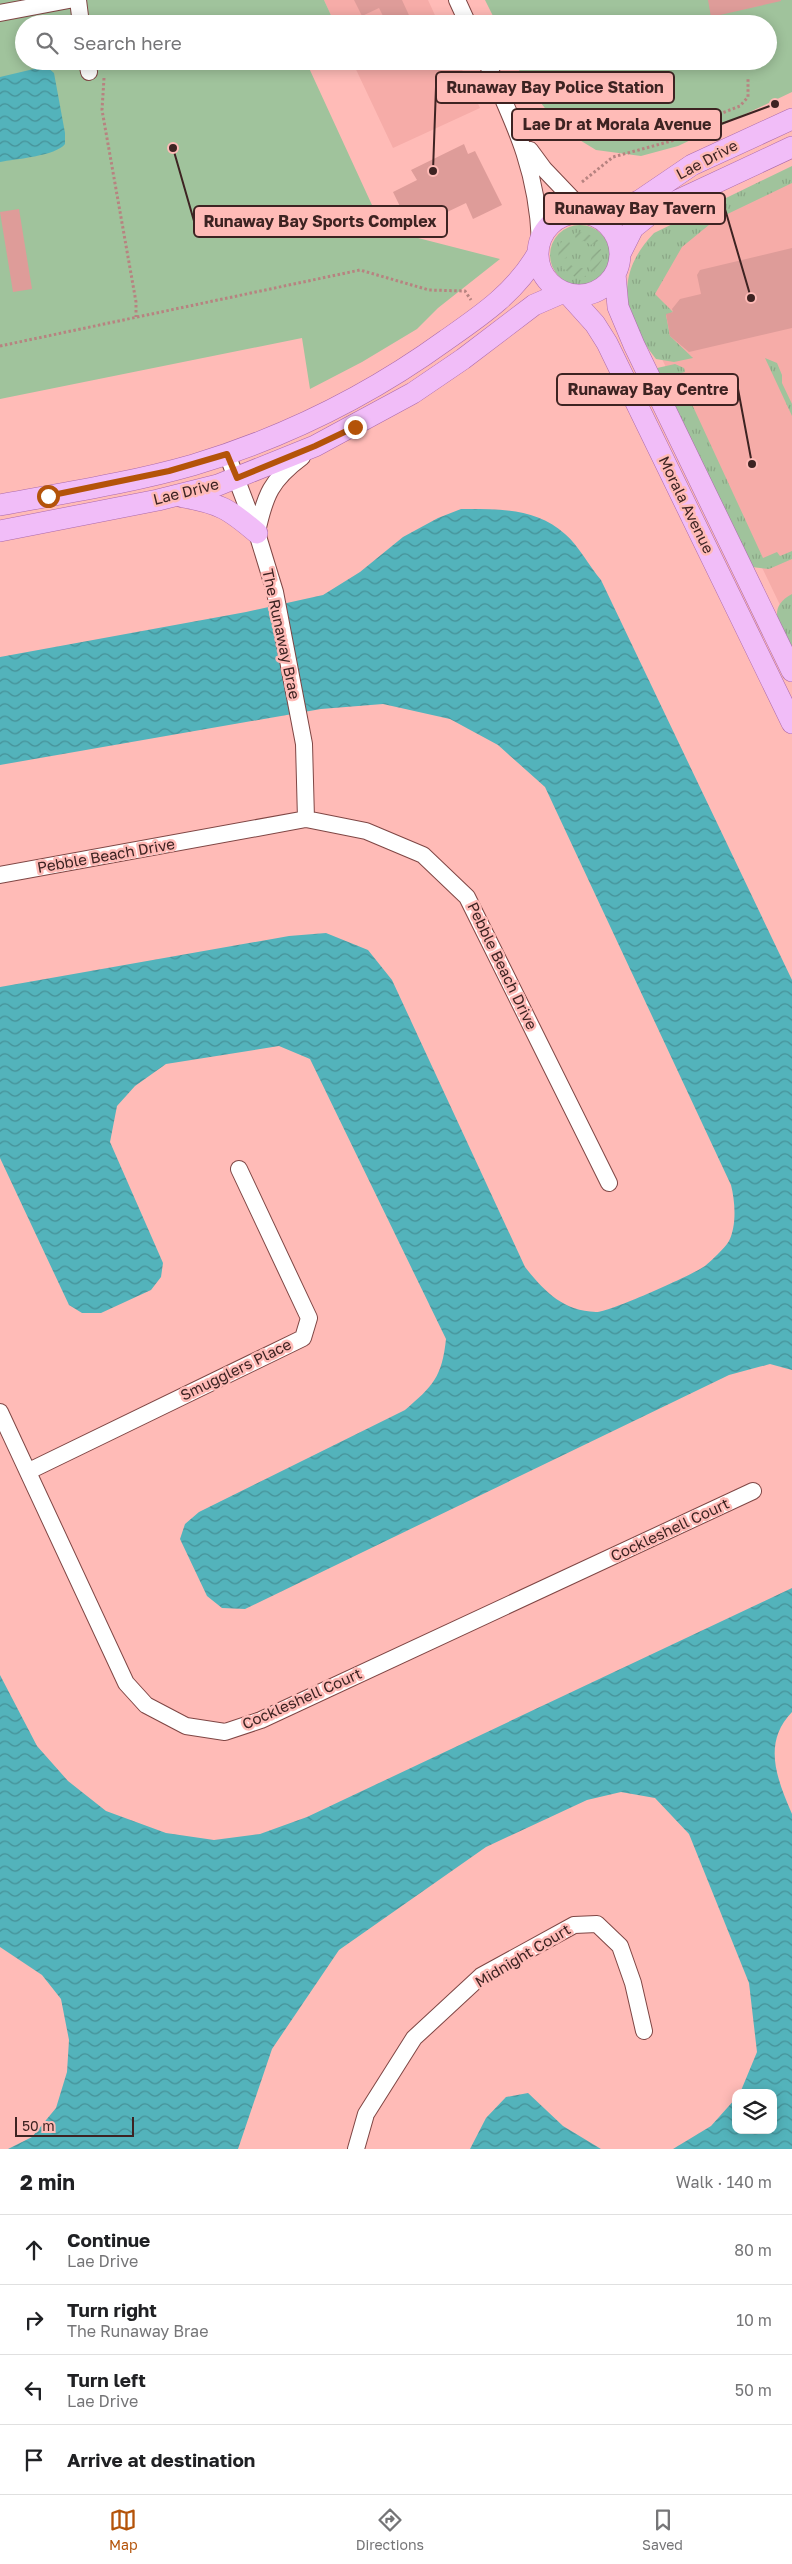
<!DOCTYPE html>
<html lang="en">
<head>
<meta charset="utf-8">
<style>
	:root { --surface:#fff; --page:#f2f2f2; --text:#202124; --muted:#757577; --line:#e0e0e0; --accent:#b45309 }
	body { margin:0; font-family:"Golos Text",sans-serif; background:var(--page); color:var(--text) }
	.controls { position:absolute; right:15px; bottom:15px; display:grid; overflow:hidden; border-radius:10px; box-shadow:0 2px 12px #0003 }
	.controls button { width:45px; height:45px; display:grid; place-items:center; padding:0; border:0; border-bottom:1px solid var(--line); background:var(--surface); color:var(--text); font:25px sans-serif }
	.scale { position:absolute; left:15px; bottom:12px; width:119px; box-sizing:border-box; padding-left:5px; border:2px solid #3d2322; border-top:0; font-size:14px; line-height:18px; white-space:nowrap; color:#3d2322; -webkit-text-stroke:4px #ffbbb7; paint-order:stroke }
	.stop { position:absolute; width:15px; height:15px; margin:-11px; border:4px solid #b45309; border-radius:50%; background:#fff }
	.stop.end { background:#b45309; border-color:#fff; box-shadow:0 1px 5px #0008 }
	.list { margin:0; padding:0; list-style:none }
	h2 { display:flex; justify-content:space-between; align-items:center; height:65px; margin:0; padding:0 20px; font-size:21px }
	h2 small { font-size:16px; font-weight:400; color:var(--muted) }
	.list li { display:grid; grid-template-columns:32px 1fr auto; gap:15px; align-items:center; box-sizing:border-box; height:70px; padding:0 20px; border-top:1px solid var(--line) }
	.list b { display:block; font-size:19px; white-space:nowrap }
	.list p { margin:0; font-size:16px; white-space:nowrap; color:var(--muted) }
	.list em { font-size:16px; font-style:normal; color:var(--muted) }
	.icon { flex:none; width:28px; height:28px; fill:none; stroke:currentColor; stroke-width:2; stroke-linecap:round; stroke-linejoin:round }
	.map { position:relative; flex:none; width:792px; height:2149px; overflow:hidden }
	.search { position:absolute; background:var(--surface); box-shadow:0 2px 12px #0003; left:15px; right:15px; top:15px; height:55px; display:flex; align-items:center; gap:12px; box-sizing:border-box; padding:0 18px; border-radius:28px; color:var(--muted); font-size:19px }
	.sheet { height:345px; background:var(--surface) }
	nav { display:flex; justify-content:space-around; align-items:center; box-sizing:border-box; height:70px; border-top:1px solid var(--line); background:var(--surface); font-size:14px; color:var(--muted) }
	nav a { display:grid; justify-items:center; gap:2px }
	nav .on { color:var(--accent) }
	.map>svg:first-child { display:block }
</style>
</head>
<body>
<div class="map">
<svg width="792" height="2149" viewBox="0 0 792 2149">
	<defs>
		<pattern id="grass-tufts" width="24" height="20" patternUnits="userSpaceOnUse" patternTransform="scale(1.25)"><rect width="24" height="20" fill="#a0c39c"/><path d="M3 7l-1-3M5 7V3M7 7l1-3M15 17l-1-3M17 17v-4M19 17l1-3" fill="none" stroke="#8ba786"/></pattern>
		<pattern id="garden-furrows" width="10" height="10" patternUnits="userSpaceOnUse" patternTransform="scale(1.25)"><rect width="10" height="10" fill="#a0c39c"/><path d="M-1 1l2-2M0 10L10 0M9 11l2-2" fill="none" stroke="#8ba786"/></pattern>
		<pattern id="water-waves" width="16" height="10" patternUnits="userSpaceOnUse" patternTransform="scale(1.25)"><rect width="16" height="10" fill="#53b3bb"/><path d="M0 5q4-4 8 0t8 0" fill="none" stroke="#469198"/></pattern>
	</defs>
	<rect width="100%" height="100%" fill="#ffbbb7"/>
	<!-- built -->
	<path fill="#f6aca8" d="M324,0H428L439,24H335Z
		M352,61H458L480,108L393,148Z
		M792,178V630L662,359L655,294L679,240Z"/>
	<!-- grass -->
	<path fill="url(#grass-tufts)" d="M792,166V183L715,220L682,247L655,294L673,312L666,315L670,336L693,358L674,362L656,359C622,316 614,275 654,233Z
		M550 255a30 30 0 1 1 60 0a30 30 0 1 1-60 0Z
		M765,358L777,363L782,375V383L792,404V416Z
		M675,364L684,368L685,372L678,374L763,558L777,552L780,556L792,551V559L769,569L752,567L657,368Z
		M792,594V650C782,629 764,609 792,594Z"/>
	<!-- park -->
	<path fill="#a0c39c" d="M0,0H324L335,24H24V61H322L309,68L383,229L500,259L438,308L417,329L362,362L310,389L302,338L0,399Z
		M485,0H792V92L678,146L641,156L596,150L560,128L535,95L531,96L515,61H768V24H497Z"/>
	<!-- garden -->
	<path fill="url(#garden-furrows)" d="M585,232L599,241L591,245L584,241L577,242L574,233Z
		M567,236L570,244L566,251L567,258L558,261L559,245Z
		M601,249L602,260L592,274L589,266L593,252Z
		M569,264L576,268H583L586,277H575L561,267Z"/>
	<!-- water -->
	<path fill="url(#water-waves)" d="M38,68H48L54,73L65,133V144C56,156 15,159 0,162V77Z
		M461,509C498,509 536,508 565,534C579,546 589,566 601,580L792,980V1370L770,1364L729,1375L245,1609L222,1608L207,1596L180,1539L185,1524L199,1512L405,1410C433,1386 442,1377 446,1339L310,1059L279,1046L166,1064L135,1086L117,1106L110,1142L163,1263L161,1277L151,1290L101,1313H82L69,1305L0,1158V987L289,936L326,933L368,950L392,980L525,1267C544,1291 563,1311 596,1312C608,1313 694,1274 705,1266C712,1260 724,1249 729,1241C737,1225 735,1201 731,1185L545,787L498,745L450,719L383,704L321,709L0,765V657L246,612L323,595L360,572L403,537L438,518Z
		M792,1588V1712C762,1743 777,1779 792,1814V2149H673L711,2126L736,2098V2130H773V2093H740L757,2052L749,1983L689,1834L655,1798L621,1792L587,1800L486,1847L339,1950L272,2049L238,2149H8L32,2137L56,2108L67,2072L69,2040L61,1999L42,1975L0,1947V1675L37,1746L68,1781L106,1811L166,1833L214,1840L260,1834L307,1817Z
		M528,2093L563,2126L601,2149H470L486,2118L506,2097Z"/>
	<!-- building -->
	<path fill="#de9c99" d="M354,0H402L413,24H387L379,8L362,16Z
		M708,0H781V1L711,17Z
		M464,144L468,154L475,151L502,205L473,219L466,203L443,214L440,209L409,225L393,192L417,180L411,170Z
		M19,209L32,289L13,292L0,212Z
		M792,248V328L689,352L670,336L666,314L673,312L672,309L680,299L701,294L697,275L700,270Z"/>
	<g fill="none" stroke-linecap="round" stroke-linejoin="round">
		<defs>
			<path id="minor" d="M78,0L81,24
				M457,0L468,24
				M0,13L69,0
				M87,61L89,72
				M486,61C515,125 537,169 540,241
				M530,150L544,169L586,213
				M227,454L257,533L275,592L304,744L306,819
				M257,532C265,495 271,480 302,457
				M0,875L306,819L366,831L423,855L467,897L609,1183
				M0,1412L126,1683L146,1705L186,1726L225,1732L261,1720L753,1491
				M29,1471L303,1338L309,1318L239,1169
				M356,2149L366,2114L414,2038L481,1976L574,1925L597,1924L620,1946L633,1983L644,2031"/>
			<path id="major" d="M538 254a41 41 0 1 1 82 0a41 41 0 1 1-82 0Z
				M597,217L639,201L692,165L792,119
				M621,252L633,228L653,212L792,147
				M615,274L618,307L634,345L792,671
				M568,294L595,324L607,343L792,723
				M183,497C219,503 229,509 257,533
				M0,505C64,493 130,483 193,465C283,438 370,395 446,340C482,315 516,292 538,253
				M0,531L158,500L218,485L315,446L413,393L463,359L534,305L564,292"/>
		</defs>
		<!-- minor casing -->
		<use href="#minor" stroke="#7f4644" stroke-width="18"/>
		<!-- major casing -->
		<use href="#major" stroke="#ac6aaa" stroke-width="22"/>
		<!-- path -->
		<path stroke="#b78380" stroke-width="3" stroke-dasharray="2.5 2.5" stroke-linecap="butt" d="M104,78L102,110L136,302V317
			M582,182L613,157L675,140L712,117L740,106L748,97V79
			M0,346L360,270L429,290L465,291L471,300"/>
		<!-- minor -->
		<use href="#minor" stroke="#fff" stroke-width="16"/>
		<!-- major -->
		<use href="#major" stroke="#f1bdf8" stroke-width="21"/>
	</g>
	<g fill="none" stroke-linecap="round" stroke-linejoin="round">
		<!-- route -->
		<path stroke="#b45309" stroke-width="6" d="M48,496L169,471L227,454L237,478L315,446L355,427"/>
	</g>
	<g text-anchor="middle" stroke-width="5" stroke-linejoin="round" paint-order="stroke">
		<!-- street labels -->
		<g font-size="15" fill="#3d2322" stroke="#ffbbb7">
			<text transform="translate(707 160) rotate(-28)" y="5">Lae Drive</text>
			<text transform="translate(186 492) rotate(-14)" y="5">Lae Drive</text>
			<text transform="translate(686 505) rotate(64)" y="5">Morala Avenue</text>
			<text transform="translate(281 634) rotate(78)" y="5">The Runaway Brae</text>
			<text transform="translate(106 856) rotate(-10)" y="5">Pebble Beach Drive</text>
			<text transform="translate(502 966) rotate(64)" y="5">Pebble Beach Drive</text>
			<text transform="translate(236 1370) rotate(-26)" y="5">Smugglers Place</text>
			<text transform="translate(670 1530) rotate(-25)" y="5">Cockleshell Court</text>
			<text transform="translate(302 1699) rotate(-24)" y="5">Cockleshell Court</text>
			<text transform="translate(523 1956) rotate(-31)" y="5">Midnight Court</text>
		</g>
	</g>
	<!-- callouts -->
	<path fill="none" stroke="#3d2322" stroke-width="2" d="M433 171L436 87M775 104L721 124M751 298L725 209M173 148L194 221M752 464L738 389"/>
	<g fill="#3d2322" stroke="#ffbbb7" stroke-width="2">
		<circle cx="433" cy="171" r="5"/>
		<circle cx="775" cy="104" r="5"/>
		<circle cx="751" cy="298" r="5"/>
		<circle cx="173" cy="148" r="5"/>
		<circle cx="752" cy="464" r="5"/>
	</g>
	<g fill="#ffbbb7" stroke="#3d2322" stroke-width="2">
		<rect x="436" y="72" width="238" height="31" rx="5"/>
		<rect x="512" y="109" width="209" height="31" rx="5"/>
		<rect x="544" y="193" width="181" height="31" rx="5"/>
		<rect x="194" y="206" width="253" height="31" rx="5"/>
		<rect x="557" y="374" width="181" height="31" rx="5"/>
	</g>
	<g font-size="16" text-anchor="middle" font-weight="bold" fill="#3d2322">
		<text x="555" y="93">Runaway Bay Police Station</text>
		<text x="617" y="130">Lae Dr at Morala Avenue</text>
		<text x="635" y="214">Runaway Bay Tavern</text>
		<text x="320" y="227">Runaway Bay Sports Complex</text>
		<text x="648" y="395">Runaway Bay Centre</text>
	</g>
</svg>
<div class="controls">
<button><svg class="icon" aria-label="layers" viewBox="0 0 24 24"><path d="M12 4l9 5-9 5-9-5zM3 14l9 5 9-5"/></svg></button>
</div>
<div class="scale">50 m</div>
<div class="stop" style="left:48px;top:496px"></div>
<div class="stop end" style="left:355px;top:427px"></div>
<div class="search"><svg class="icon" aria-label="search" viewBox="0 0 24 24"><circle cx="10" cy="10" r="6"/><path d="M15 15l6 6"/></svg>Search here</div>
</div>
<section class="sheet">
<h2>2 min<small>Walk · 140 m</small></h2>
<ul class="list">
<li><svg class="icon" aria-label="ahead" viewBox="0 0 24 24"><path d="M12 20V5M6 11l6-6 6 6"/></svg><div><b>Continue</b><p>Lae Drive</p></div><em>80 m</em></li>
<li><svg class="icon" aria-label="right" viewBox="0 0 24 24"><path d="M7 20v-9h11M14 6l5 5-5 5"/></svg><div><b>Turn right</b><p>The Runaway Brae</p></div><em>10 m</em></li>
<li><svg class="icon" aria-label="left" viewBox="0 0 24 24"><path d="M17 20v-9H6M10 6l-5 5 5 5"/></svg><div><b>Turn left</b><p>Lae Drive</p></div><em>50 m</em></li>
<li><svg class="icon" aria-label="arrive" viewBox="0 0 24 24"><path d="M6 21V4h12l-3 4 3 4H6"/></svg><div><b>Arrive at destination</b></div></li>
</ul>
</section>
<nav>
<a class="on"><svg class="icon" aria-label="map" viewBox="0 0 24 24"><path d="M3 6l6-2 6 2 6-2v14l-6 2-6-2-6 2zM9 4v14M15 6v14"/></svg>Map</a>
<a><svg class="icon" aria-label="directions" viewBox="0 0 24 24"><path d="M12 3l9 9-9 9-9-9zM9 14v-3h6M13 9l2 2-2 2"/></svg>Directions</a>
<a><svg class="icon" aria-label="saved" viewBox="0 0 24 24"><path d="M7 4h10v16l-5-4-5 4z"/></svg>Saved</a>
</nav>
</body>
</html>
